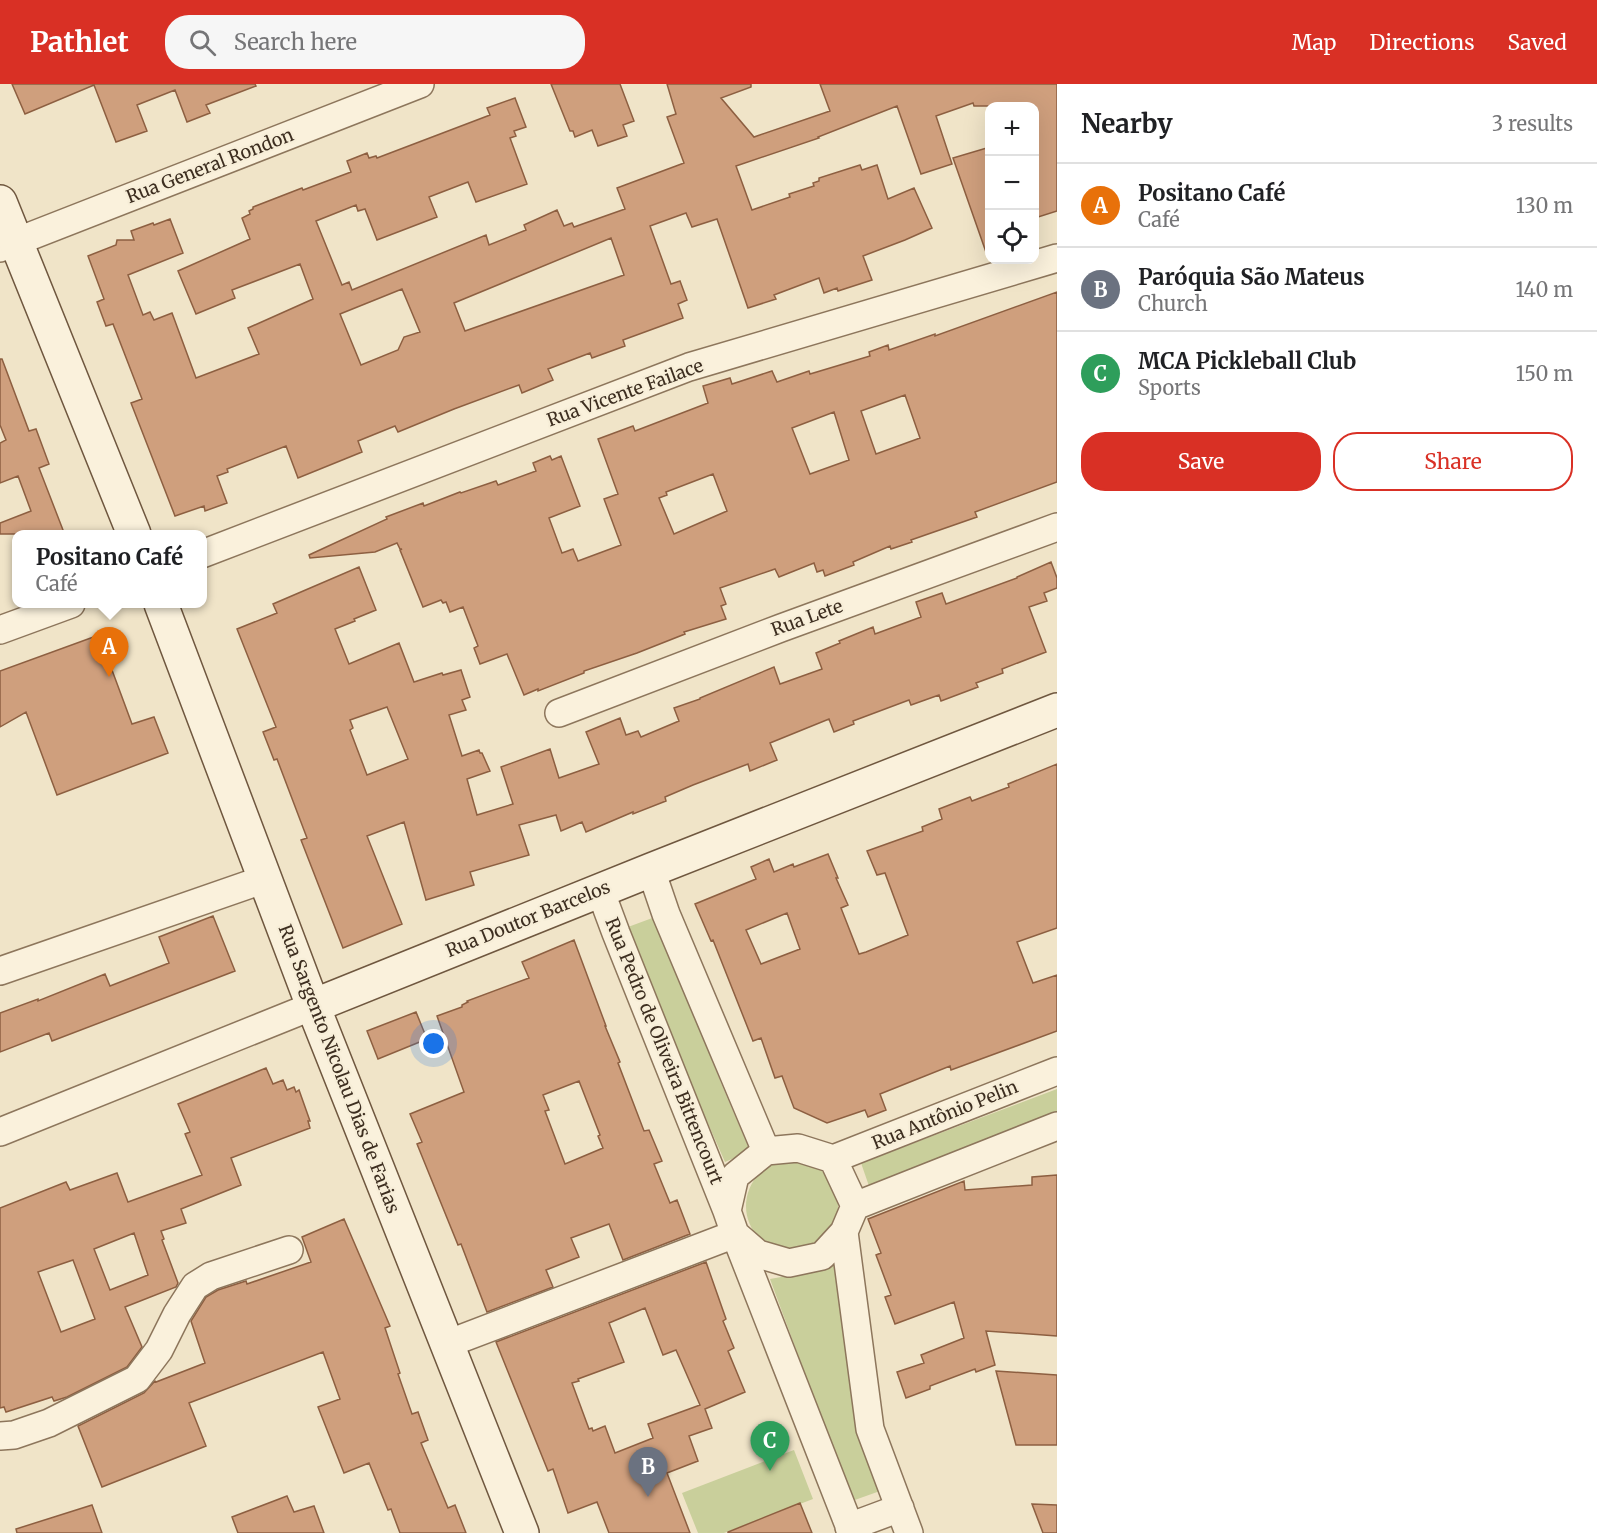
<!DOCTYPE html>
<html lang="en">
<head>
<meta charset="utf-8">
<style>
	:root { --surface:#fff; --page:#f6f6f6; --text:#202124; --muted:#757577; --line:#e0e0e0; --accent:#d93025 }
	body { margin:0; font-family:Merriweather,serif; background:var(--page); color:var(--text) }
	.controls { position:absolute; right:18px; top:18px; display:grid; overflow:hidden; border-radius:12px; box-shadow:0 6px 24px #0002 }
	.controls button { width:54px; height:54px; display:grid; place-items:center; padding:0; border:0; border-bottom:2px solid var(--line); background:var(--surface); color:var(--text); font:30px sans-serif }
	.you { position:absolute; left:434px; top:960px; width:21px; height:21px; margin:-15px; border:4px solid #fff; border-radius:50%; background:#1a73e8; box-shadow:0 0 0 9px #1a73e833 }
	.badge { display:grid; place-items:center; width:39px; height:39px; border-radius:50%; background:var(--accent); color:#fff; font-size:20px; font-weight:700 }
	.pin { position:absolute; translate:-50% -50px; filter:drop-shadow(0 2px 3px #0008) }
	.pin::after { content:''; position:absolute; top:32px; width:21px; height:18px; background:inherit; clip-path:polygon(0 0,100% 0,50% 100%) }
	.popup { position:absolute; left:12px; top:446px; width:195px; height:78px; box-sizing:border-box; display:grid; place-content:center; border-radius:12px; background:var(--surface); filter:drop-shadow(0 2px 4px #0005); font-size:20px; white-space:nowrap; color:var(--muted) }
	.popup b { font-size:22px; color:var(--text) }
	.popup::after { content:''; position:absolute; left:50%; top:100%; margin-left:-12px; border:12px solid transparent; border-top-color:var(--surface) }
	.list { margin:0; padding:0; list-style:none }
	h2 { display:flex; justify-content:space-between; align-items:center; height:78px; margin:0; padding:0 24px; font-size:26px }
	h2 small { font-size:20px; font-weight:400; color:var(--muted) }
	.list li { display:grid; grid-template-columns:39px 1fr auto; gap:18px; align-items:center; box-sizing:border-box; height:84px; padding:0 24px; border-top:2px solid var(--line) }
	.list b { display:block; font-size:22px; white-space:nowrap }
	.list p { margin:0; font-size:20px; white-space:nowrap; color:var(--muted) }
	.list em { font-size:20px; font-style:normal; color:var(--muted) }
	.actions { display:flex; gap:12px; padding:18px 24px }
	.actions a { flex:1; padding:14px 0; border:2px solid var(--accent); border-radius:24px; text-align:center; font-size:21px; color:var(--accent) }
	.actions .main { background:var(--accent); color:#fff }
	.icon { flex:none; width:33px; height:33px; fill:none; stroke:currentColor; stroke-width:2; stroke-linecap:round; stroke-linejoin:round }
	.map { position:relative; flex:none; width:1057px; height:1449px; overflow:hidden }
	header { display:flex; align-items:center; gap:36px; box-sizing:border-box; height:84px; padding:0 30px; background:var(--accent); color:#fff }
	header strong { font-size:28px }
	nav { display:flex; gap:33px; margin-inline-start:auto; font-size:21px }
	.search { width:420px; height:54px; background:var(--page); display:flex; align-items:center; gap:15px; box-sizing:border-box; padding:0 21px; border-radius:24px; color:var(--muted); font-size:22px }
	main { display:flex }
	aside { flex:1; background:var(--surface) }
	.map>svg:first-child { display:block }
</style>
</head>
<body>
<header>
<strong>Pathlet</strong>
<div class="search"><svg class="icon" aria-label="search" viewBox="0 0 24 24"><circle cx="10" cy="10" r="6"/><path d="M15 15l6 6"/></svg>Search here</div>
<nav><a>Map</a><a>Directions</a><a>Saved</a></nav>
</header>
<main>
<div class="map">
<svg width="1057" height="1449" viewBox="0 0 1057 1449">
	<rect width="100%" height="100%" fill="#f0e4c8"/>
	<!-- green -->
	<path fill="#c9cf9b" d="M655,833L721,999L750,1067L725,1078L695,1010L628,843Z
		M1057,1005V1030L869,1102L861,1079Z
		M746 1122a46 46 0 1 1 92 0a46 46 0 1 1-92 0Z
		M837,1175L880,1407L852,1417L770,1195L803,1189Z
		M794,1366L813,1415L724,1449H698L682,1409Z"/>
	<!-- building -->
	<path fill="#cf9f7d" stroke="#8d5f41" stroke-width="1.5" fill-rule="evenodd" d="M12,0H255L256,2L206,21L210,29L187,38L175,6L137,21L147,47L116,58L94,1L25,30Z
		M551,0H620L634,37L623,41L627,52L598,62L592,46L575,53L573,47H570Z
		M667,0H751V3L721,14L754,53L830,27L820,0H1057V127L1035,134V22H974L973,19L936,32L952,80L921,90L897,22L818,53L819,54L736,82L752,126L790,113L789,110L814,102L813,99L819,97V94L860,81L862,86L877,81L888,115L914,104L932,144L905,156L863,172L872,196L838,207L837,204L824,209L819,194L774,211L776,215L748,224L717,135L692,143L686,129L650,142L671,200L680,197L687,216L678,220L683,234L623,256L625,262L592,274L590,269L548,285L553,296L522,309L519,301L454,325L398,348L395,342L358,357L362,368L298,394L286,362L227,385L228,388L217,392L227,419L205,427L204,422L175,432L131,319L142,315L113,240L106,242L97,218L104,215L88,172L116,161L117,156H134L131,147L153,139L154,141L170,135L183,169L128,191L143,231L150,228L154,236L172,229L196,294L259,270L248,244L313,215L300,180L232,206L235,214L196,230L178,187L250,155L242,134L250,130L249,127L253,125V123L302,104L303,106L351,88L347,77L367,69L369,74L376,72L377,74L490,31L487,24L515,14L526,43L514,47L516,52L510,54L527,100L476,118L468,98L429,113L437,133L377,156L365,125L358,127L356,121L316,137L342,201L349,198L352,206L486,151L489,161L526,146L524,141L557,126L564,142L572,139L574,143L625,125L617,104L684,79L667,33L676,30ZM611,154L624,191L465,247L454,219ZM402,205L420,248L404,253L398,266L361,281L340,230Z
		M990,63V170L987,171L953,74Z
		M1057,208V398L975,428L977,433L911,456L912,458L891,465L890,462L853,478L854,481L825,492L823,486L817,488L814,479L779,493L775,485L720,504L726,520L721,522L726,535L684,548L685,550L637,569L584,587V589L538,607V605L524,611L507,570L480,580L474,564L478,562L463,523L450,528L446,518L443,519L441,516L423,523L400,466L402,465H400L397,459L375,468L310,474L309,471L387,435L386,433L423,419L424,422L460,408L461,409L496,397L498,401L536,387L533,379L550,372L552,376L561,372L580,422L549,434L562,469L573,465L578,477L621,461L604,415L618,410L598,355L633,342L635,347L708,319L703,302L730,294L732,300L772,287L777,298L809,287L810,290L870,272L869,268L888,261L889,266L935,250V252ZM905,311L920,354L876,370L861,327ZM834,328L849,376L810,390L792,344ZM713,390L727,427L674,450L659,414L667,411L666,408Z
		M0,275H2L29,347L36,345L49,380L39,384L63,446L51,450H0V439L31,427L18,392L0,399V359L6,356L0,341Z
		M1051,478L1057,494V504L1044,509L1047,517L1029,523L1046,568L1002,585L1003,589L976,599L978,603L941,617L939,611L911,621L909,616L853,637L854,640L834,648L829,635L770,659L777,676L750,687L748,680L693,701L665,713L666,717L633,730V728L586,748L582,738L561,747L556,731L519,741L529,771L470,788L474,801L426,816L404,738L367,752L402,840L343,864L301,756L307,754L277,675L274,676L263,648L276,643L237,545L277,529L273,520L359,483L376,526L354,535L355,537L335,545L349,580L399,559L414,598L442,589L443,591L461,586L470,613L462,616L466,626L449,631L462,672L479,666L480,669H482L490,687L467,695L477,731L513,720L501,683L550,665L559,694L599,680L586,648L620,634L626,651L638,647L641,653L679,637L674,624L700,615V614L774,583L780,600L822,585L816,569L840,559L839,557L873,543L875,550L921,533L916,518L942,509L946,520L1017,494V493ZM387,623L408,675L367,691L350,646L353,644L350,636Z
		M99,551L132,640L154,633L168,669L57,711L26,628L0,643V587Z
		M1057,680V844L1017,858L1033,899L1057,891V947L951,986L950,982L880,1010L886,1026L868,1033L865,1026L827,1039L794,1024L782,992L775,994L761,954L753,957L713,856L711,857L695,820L756,795L751,783L769,775L774,788L793,780L794,783L828,770L838,794H836L848,821L841,824L859,870L866,868L908,851L885,789L877,791L867,767L923,747L922,743L942,735L939,725L970,713L972,717L1009,703L1008,700ZM787,829L800,865L761,880L746,846Z
		M213,832L235,887L52,957L49,949L0,968V929L38,915V917L105,890L110,902L169,879L159,853Z
		M574,856L606,942H605L620,978L618,979L644,1047L649,1046L662,1077L654,1080L670,1119L677,1116L690,1150L623,1176L609,1140L571,1154L579,1173L546,1186L553,1203L487,1228L461,1160L458,1161L417,1060L422,1058L410,1030L464,1008L437,932L462,923V921L468,918L467,917L529,894L522,878ZM579,997L600,1051L598,1052L603,1064L565,1080L545,1027L549,1026L543,1011Z
		M416,928L427,955L378,975L367,947Z
		M266,984L273,1000L283,996L287,1006L294,1003L296,1008L299,1006L310,1037H308L310,1044L231,1074L241,1101L181,1125L186,1139L161,1147L164,1155L162,1156L178,1199L176,1203L125,1223L142,1263L127,1283L67,1313L54,1317L52,1313L6,1328L4,1323L0,1324V1124L66,1098L70,1106L117,1089L128,1118L202,1091L185,1050L190,1048L178,1020ZM134,1149L148,1191L110,1206L94,1165ZM73,1176L95,1235L61,1248L38,1188Z
		M1057,1091V1252L986,1247L995,1281L976,1288L975,1285L930,1302V1305L906,1314L897,1288L924,1279L921,1271L964,1254L954,1218L895,1240L885,1213L891,1211L876,1171L881,1169L868,1135L964,1097L965,1106L1032,1101V1093Z
		M344,1135L390,1242L385,1244L400,1289L398,1290L412,1330L418,1328L428,1356L421,1359L448,1424L455,1421L466,1449H400L391,1425L388,1426L369,1379L344,1389L318,1323L340,1315L323,1268L189,1319L206,1362L102,1403L78,1342L144,1309L155,1297L156,1298L205,1279L191,1237L206,1213L218,1206L246,1197L247,1200L311,1178L302,1153Z
		M706,1178L726,1235L723,1237L734,1264L728,1267L745,1308L705,1325L712,1344L689,1352L698,1377L667,1389L690,1449H609L597,1418L568,1429L553,1385L548,1387L496,1258ZM645,1224L663,1271L676,1266L700,1321L648,1340L653,1354L615,1369L605,1342L593,1347L592,1344L589,1345L572,1299L579,1297L578,1295L624,1278L609,1239Z
		M996,1287L1057,1291V1361H1016Z
		M287,1412L294,1428L314,1422L324,1449H238L232,1433Z
		M800,1419L812,1449H728V1448Z
		M1032,1420L1057,1421V1449H1043Z
		M92,1421L102,1449H17L16,1445Z"/>
	<g fill="none" stroke-linecap="round" stroke-linejoin="round">
		<defs>
			<path id="street" d="M0,164L420,0
				M202,470L689,283L1057,174
				M0,546L71,520
				M559,629L781,544L1057,443
				M651,786L666,830L766,1067
				M600,806L616,849L727,1127L735,1150L758,1170L789,1179L822,1172L844,1148L855,1122L833,1075L798,1064L766,1067L735,1092L727,1127
				M0,887L265,795
				M0,1048L313,922
				M833,1075L1057,987
				M855,1122L1057,1042
				M844,1148L870,1345L909,1449
				M447,1260L735,1150L852,1449
				M0,1352L14,1351L49,1339L137,1295L159,1266L177,1230L195,1202L211,1192L289,1166
				M849,1443L900,1424"/>
			<path id="secondary" d="M0,118L134,450
				M161,520L313,922L522,1449
				M313,922L651,786L1057,626"/>
		</defs>
		<!-- street casing -->
		<use href="#street" stroke="#8d765c" stroke-width="30"/>
		<!-- secondary casing -->
		<use href="#secondary" stroke="#6f573f" stroke-width="36"/>
		<!-- street -->
		<use href="#street" stroke="#faf1dc" stroke-width="27"/>
		<!-- secondary -->
		<use href="#secondary" stroke="#faf1dc" stroke-width="33"/>
	</g>
	<g text-anchor="middle" stroke-width="4.5" stroke-linejoin="round" paint-order="stroke">
		<!-- street labels -->
		<g font-size="18" fill="#3d2e20" stroke="#f7eed8">
			<text transform="translate(210 82) rotate(-21)" y="6">Rua General Rondon</text>
			<text transform="translate(625 309) rotate(-20)" y="6">Rua Vicente Failace</text>
			<text transform="translate(807 534) rotate(-20)" y="6">Rua Lete</text>
			<text transform="translate(528 835) rotate(-22)" y="6">Rua Doutor Barcelos</text>
			<text transform="translate(664 967) rotate(68)" y="6">Rua Pedro de Oliveira Bittencourt</text>
			<text transform="translate(339 985) rotate(69)" y="6">Rua Sargento Nicolau Dias de Farias</text>
			<text transform="translate(945 1031) rotate(-22)" y="6">Rua Antônio Pelin</text>
		</g>
	</g>
</svg>
<div class="controls">
<button>+</button>
<button>−</button>
<button><svg class="icon" aria-label="locate" viewBox="0 0 24 24"><circle cx="12" cy="12" r="6"/><path d="M12 2v4M12 18v4M2 12h4M18 12h4"/></svg></button>
</div>
<div class="you"></div>
<div class="pin badge" style="left:109px;top:593px;background:#e8710a">A</div>
<div class="popup"><b>Positano Café</b>Café</div>
<div class="pin badge" style="left:648px;top:1413px;background:#6b7280">B</div>
<div class="pin badge" style="left:770px;top:1387px;background:#2e9e5b">C</div>
</div>
<aside>
<h2>Nearby<small>3 results</small></h2>
<ul class="list">
<li><span class="badge" style="background:#e8710a">A</span><div><b>Positano Café</b><p>Café</p></div><em>130 m</em></li>
<li><span class="badge" style="background:#6b7280">B</span><div><b>Paróquia São Mateus</b><p>Church</p></div><em>140 m</em></li>
<li><span class="badge" style="background:#2e9e5b">C</span><div><b>MCA Pickleball Club</b><p>Sports</p></div><em>150 m</em></li>
</ul>
<div class="actions"><a class="main">Save</a><a>Share</a></div>
</aside>
</main>
</body>
</html>
